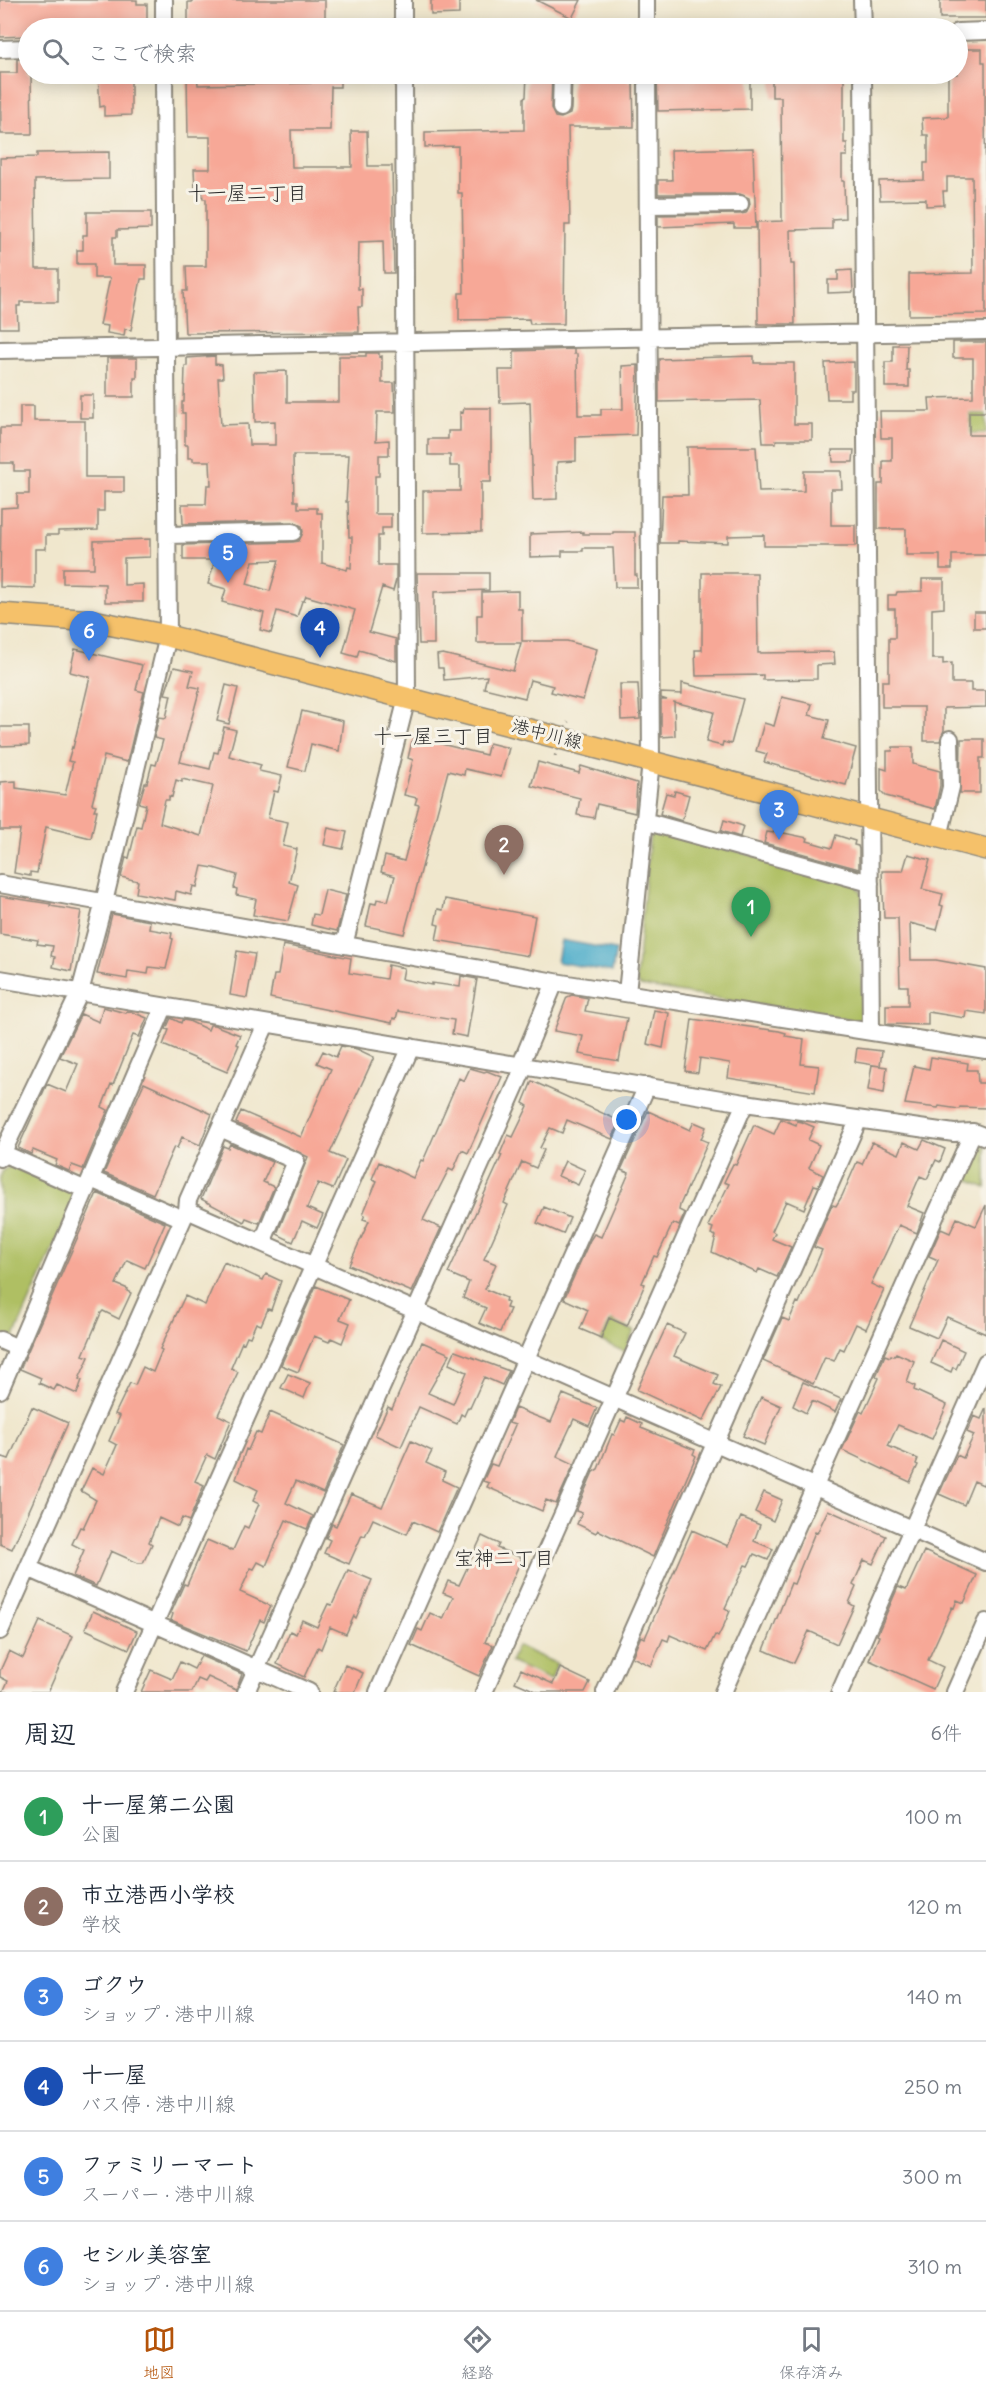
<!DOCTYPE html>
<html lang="ja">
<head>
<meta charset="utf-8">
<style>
	:root { --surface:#fff; --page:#f6f6f7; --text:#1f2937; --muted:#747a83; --line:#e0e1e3; --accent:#b45309 }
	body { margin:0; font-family:Delius,"Klee One",sans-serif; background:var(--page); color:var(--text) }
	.you { position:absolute; left:627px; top:1120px; width:21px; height:21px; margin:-15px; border:4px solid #fff; border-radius:50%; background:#1a73e8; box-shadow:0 0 0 9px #1a73e833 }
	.badge { display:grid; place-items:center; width:39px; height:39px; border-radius:50%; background:var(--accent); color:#fff; font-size:20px; font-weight:700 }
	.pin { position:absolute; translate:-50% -50px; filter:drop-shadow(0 2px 3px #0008) }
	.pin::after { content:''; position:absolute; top:32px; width:21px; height:18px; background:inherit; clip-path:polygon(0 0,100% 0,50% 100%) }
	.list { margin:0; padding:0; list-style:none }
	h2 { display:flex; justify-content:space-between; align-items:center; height:78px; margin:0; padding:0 24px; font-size:26px }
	h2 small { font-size:20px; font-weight:400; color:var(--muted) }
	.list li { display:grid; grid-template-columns:39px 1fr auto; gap:18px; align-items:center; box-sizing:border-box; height:90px; padding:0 24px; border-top:2px solid var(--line) }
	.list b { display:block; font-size:22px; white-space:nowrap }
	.list p { margin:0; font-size:20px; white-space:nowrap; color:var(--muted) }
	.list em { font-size:20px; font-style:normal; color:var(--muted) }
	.icon { flex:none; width:33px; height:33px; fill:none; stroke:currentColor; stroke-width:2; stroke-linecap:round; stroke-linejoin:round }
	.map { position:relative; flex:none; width:986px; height:1692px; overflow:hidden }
	.search { position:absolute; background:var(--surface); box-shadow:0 3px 15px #0003; left:18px; right:18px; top:18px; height:66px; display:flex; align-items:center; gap:15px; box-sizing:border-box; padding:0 21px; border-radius:33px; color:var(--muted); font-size:22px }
	.sheet { height:618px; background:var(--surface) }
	nav { display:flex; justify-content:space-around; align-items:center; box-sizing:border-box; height:84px; border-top:2px solid var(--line); background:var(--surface); font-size:16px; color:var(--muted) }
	nav a { display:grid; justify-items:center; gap:3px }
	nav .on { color:var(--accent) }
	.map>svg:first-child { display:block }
</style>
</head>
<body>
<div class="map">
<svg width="986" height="1692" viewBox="0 0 986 1692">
	<rect width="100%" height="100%" fill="#f7f3e8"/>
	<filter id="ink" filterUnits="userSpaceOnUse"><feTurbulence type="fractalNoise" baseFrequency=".0167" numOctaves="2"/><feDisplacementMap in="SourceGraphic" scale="12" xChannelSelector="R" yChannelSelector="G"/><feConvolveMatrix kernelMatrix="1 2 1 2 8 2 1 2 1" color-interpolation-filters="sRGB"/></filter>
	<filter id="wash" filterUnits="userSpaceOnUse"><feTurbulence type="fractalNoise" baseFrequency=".008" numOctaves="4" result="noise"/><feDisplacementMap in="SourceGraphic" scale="24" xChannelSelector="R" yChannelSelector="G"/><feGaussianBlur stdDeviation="1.35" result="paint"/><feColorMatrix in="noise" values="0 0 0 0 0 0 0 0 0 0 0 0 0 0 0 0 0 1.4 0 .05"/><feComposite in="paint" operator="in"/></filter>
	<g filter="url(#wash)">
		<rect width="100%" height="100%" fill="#f0e7cd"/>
		<!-- green -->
		<path fill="#afbf63" stroke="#6d7547" stroke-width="1.5" d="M971,414H986V433H971Z
			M657,829L856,884L862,893V1017L858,1021L640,986L636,981L650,834Z
			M979,1143L986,1146V1188L960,1176L975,1145Z
			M11,1166L71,1192L75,1199L13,1339L0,1336V1178L3,1170Z
			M611,1321L634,1331L625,1352L601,1341Z
			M517,1646L557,1664L551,1680L510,1662Z"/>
		<!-- water -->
		<path fill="#4aabc9" stroke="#3a6b7a" stroke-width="1.5" d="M561,940L616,950L612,972L557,962Z"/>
		<g id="blocks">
			<!-- building -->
			<path fill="#f7a897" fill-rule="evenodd" d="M0,0H137V4H147V28H28V36L0,37Z
				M192,0H325V21H280V28H188V2H192Z
				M431,0H459V14L431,15Z
				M536,0H581L572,18Z
				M940,0H986V18H940Z
				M957,49H982V62H985L986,314L909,315V274L973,273L972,177H947V191H943L944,205L926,206V199L880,200L879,181L924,180V163H928V135H923L922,118L948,117V74H957Z
				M17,59H28V74H31L32,134H1L0,73H17Z
				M98,74H131V115L104,116V106L100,107Z
				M187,74H197L198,85L311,83V74H340V87H331L330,130H291L292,167H352L351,131H367L368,166H392L394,273H384L383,241L359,242L358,289H362V307H358L359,332L185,333L183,291H187L186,266H206V199H203L202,189H195L194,169H210V137H188Z
				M527,74H552L551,108L555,117L561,118L570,114L571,109L572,74H585V76L628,75V81H633L634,127H568L570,225H565L564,324H530L529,319L459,320V293H464L462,193H458V146L425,147V132L524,130V98L526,97Z
				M657,74H750V109L658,111Z
				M772,74H844V143H847V156H842V181H844L845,218L832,219V229L790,230L791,264H794L795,324H758L757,222L782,221L781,97H772Z
				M753,148L756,228H734V224L658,227V215L740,214L746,213L750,204L749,198L740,194H658V180H672L671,150Z
				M109,152V179L35,180L36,269H58V302H20V306H17L18,328H0V158L37,157V153Z
				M87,212H151V229L117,230V237H113V265H146V279H141L131,330L125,329L124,336L107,333L108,326L100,325L110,278H94V264H77V250H83V235H87Z
				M852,270L853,292L828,293V280H838V271Z
				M953,342H986V412H969V435H986V555H952V569H940V555H906V529H878V484H883V461H892V438H881L880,411H930L929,398L973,397V358H953Z
				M893,345H907L906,370H909V387H885V362H893Z
				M574,349V354H577L578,415H601V409H623L622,366L638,365L636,435L576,437V461L557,462V499L533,500L530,402L500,403L499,370H514V351Z
				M366,353H379V357L382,356V383H394L395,412H377L376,441L389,440V455H379V476H375V514H391V528H382V536H378V565H396V580L393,591L382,587L369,632L396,639V661L359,650L357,657L343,653L355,610L306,596L304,601H302L297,617L277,611L271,633L260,630L264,613L222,602L226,589L208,584L215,560H183V545L293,542L299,541L303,532L302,526L293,522L183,524L182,504H206L207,485H211L210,461H193V458H188V445H185V413H182V402H184L185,366H187V358L215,356V364L222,365L223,378H218L221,425L248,424L249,445H275V421L255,422L254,372L287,371V402H339V356H366ZM293,455H349L346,502H348L349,537H352L351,568L348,567L347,570L322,563V513H317V508H298V501H294ZM279,560L270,591L247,584L253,561Z
				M754,356V363H794V424H812V440H776V443H763L760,400L659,402V359Z
				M107,358H137V378H134V397H107Z
				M854,362V390H850V399H827L825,363Z
				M80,395H93V418H80Z
				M20,406H34V421H85V477H124V492H104V511H98V530L58,531V535H46V549H35V588L0,587L1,508L17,507V494H29V471H14V463H0V428H20Z
				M464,408H491V482H481V532L423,533V491H460V466H450V455H428V439H448V431H460V412L463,413Z
				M687,447H756L759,492L804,491V471H841L842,489H831V525H855V546H764V535L728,536V543L678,541V543H660L662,495H688Z
				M832,450H854L853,462H833Z
				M583,532V534H613V532H635V575H637V587H615L613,548H583V551H562V556L530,557V534Z
				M150,539V557L124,558V585L143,584V602H105V584L63,583V568H94V541Z
				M417,573H489V590L434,592V644H419Z
				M702,573H757L758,653L834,652L835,664L817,665V679L763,680V675L696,676L695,650H702Z
				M922,579H944V608L932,609V659H943V664L952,663V683H971V691H986V707L944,708V730L940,741H924V707H882V681H889V638H895V609H888V595H896L897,592L922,591Z
				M518,591V609H522V641H567L597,649L583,700L551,692L553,686L530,680L525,698L484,688L487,676L444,680L443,668H438L437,655L443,654L513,671L521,643H477V615H482V592Z
				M974,612H986V628H974Z
				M75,649L142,665L136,690L144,692L127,762L104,756L92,804L96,805L94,810H97L91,838L46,827L37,873L30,872V876L14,873L20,830H0V782L16,781V788L65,795L73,762L68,761L72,747L73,748L90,677L70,672Z
				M174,667L193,671L189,686L200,688L180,762L210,769L214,752L218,753L224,727L236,730L229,756L261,765L259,771L282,776L278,792L274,791L268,818L288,822L283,846L297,849L289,882L298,885L288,921L253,915L256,899L236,895L237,889L234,888L237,875L214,868L202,866L197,887L193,886L191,895L176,891L175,900L136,893L138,881L121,877L126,857L129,858L137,826L141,827L146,805L139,803L145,783H147L152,764L156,765L163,740L154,738L159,717L166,718L171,695L165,694ZM182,779L213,786L201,836L160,823L165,800H169V796L172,797L176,780L182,782Z
				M682,683L743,699L731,744L723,742L722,746L706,742L714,712L674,702L675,736L661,737V700H667L661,698V693L682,694Z
				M620,684H638L640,719L621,720Z
				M226,685L238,688L229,724L217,721Z
				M782,697L812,704L809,715L829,720L824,739L856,748L846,785L764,762L767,754L756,751L764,723L774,726Z
				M302,711L343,721L339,751L311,744L305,771L288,767Z
				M0,727H29V745L0,746Z
				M413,737L486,755L489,743L509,748L501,777L465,769L464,775L448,771L404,934L366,926L371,903L376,904L377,899L388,901L395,876L381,872L385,856L404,861L419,805L415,804L417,798L404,795L413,760L408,758Z
				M961,739H984V758H980V793H960Z
				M893,747H913V764L940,771V786L935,809L886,796L881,791V768L887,770V751H892Z
				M538,762L579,773L581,766L637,783L635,813L597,804L594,818L577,815L580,798L531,786Z
				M675,791L689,795L682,821L660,814L666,793L674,795Z
				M724,820L743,826L740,837L721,831Z
				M328,828L347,832L343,849L324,845Z
				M774,831L808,838L807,841L832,848L836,835L855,841L854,845L858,846L859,849V869L764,843L767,832L773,833Z
				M908,854L930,860L922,889L943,894L940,905L943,906L937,930L910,923L911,960H936L986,969V1014L966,1011L965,1018L928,1012V1025L886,1024V1005H908V986H900L898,918H884L882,871H903Z
				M325,890L346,895L337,931L311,925L313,914L319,915Z
				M0,896L51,904L50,906L81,911L71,971L53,967L55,957L51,956L53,946L37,944L38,940L0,934Z
				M445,899L535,916L528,956L436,940L439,925L435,924L438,909L443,910Z
				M112,914L150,921L149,929L172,933L171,938L173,939L166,969L149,967L148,974L128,971L127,979L97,974Z
				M283,945L351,958L349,973L386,979L388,965L404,968L402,979L432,985V983L460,987L461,976L477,979L467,1037L452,1034L454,1020L398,1011L396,1019L393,1018L392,1023L270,998L274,975H278Z
				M237,951L255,954L247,998L230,995Z
				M572,995L588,998L585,1011L627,1018L619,1061L579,1054L583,1036L554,1031L567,997Z
				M103,1007L126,1013L127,1011L132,1012L147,1018L139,1037L133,1035L113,1085L111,1084L102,1107L108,1110L83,1169L72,1165L69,1171L55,1165L57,1160L33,1150L31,1154L18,1148L47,1084L66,1092L78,1064L60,1057L81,1014L99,1022Z
				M654,1010L669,1013L663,1048L647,1044Z
				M171,1018L181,1023L182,1020L189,1021L208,1030L210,1025H214L240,1035L236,1044L239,1045L227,1072L163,1045L169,1030L166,1029Z
				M692,1019L779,1031L786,1033L785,1036L804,1039L801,1064L819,1066L815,1092L728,1078L730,1063L700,1058L698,1073L685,1071Z
				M341,1046L357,1049L374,1057L330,1153L346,1160L333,1189L318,1183L307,1208L323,1215L317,1228L302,1221L293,1242L277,1234L308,1157L236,1123L241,1111L301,1137L331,1069L317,1063L323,1051L336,1057Z
				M857,1048L882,1051L880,1066L855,1062Z
				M931,1057L968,1063L967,1070H977L978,1083H986V1108L960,1107L959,1109L939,1106L938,1108L905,1104L914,1066L929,1069Z
				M872,1065L887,1067L884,1093L868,1090Z
				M470,1068L484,1072L487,1071L502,1077L468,1153L462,1150L453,1171L449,1169L423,1220L441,1228L412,1292L349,1265L369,1221L363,1219L365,1215L363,1214L377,1181L372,1179L379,1162L413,1178L421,1160L423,1161L459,1078L464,1081Z
				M532,1081L620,1121L612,1139L567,1120L562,1133L550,1128L540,1148L544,1150L536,1168L522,1162L504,1203L508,1205L484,1259L496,1264L485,1289L506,1298L505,1301L508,1303L506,1308L510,1309L500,1332L479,1323L486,1308L463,1298L469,1282L448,1273L502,1155L500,1154L508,1135L513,1137L528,1106L523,1103Z
				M144,1083L212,1114L200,1145L182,1137L177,1148L174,1147L153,1194L104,1173Z
				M648,1111L690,1130L694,1122L706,1127L701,1139L708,1142L680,1205L679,1210L685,1213L679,1226L673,1223L657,1257L654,1256L642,1283L645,1284L627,1326L609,1318L601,1338L580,1329L588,1310L564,1299L590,1240L594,1234L601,1237L619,1196L629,1173L621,1170Z
				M781,1119L796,1125L797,1121L802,1122L814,1127L808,1140L819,1145L809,1168L823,1175L818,1186L814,1185L804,1209L786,1201L772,1231L775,1233L772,1239L791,1247L777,1277L759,1269L757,1273L712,1252L716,1236L711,1234L713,1228L708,1226L729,1184L724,1182L733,1164L736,1165L754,1125L774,1134Z
				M924,1140L945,1149L940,1162L936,1160L927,1179L920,1176L907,1206L924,1213L917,1233L899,1225L871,1284L884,1290L866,1329L856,1324L844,1350L840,1348L834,1361L825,1357L813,1384L763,1361L782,1318L789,1321L797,1302L799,1303L822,1250L814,1247L832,1205L836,1206L842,1196L857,1162L862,1164L872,1142L899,1154L904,1142L919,1149Z
				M230,1144L272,1162L263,1182L274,1187L259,1223L246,1218L244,1222L201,1199L223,1146L228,1148Z
				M565,1161L585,1170L578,1185L558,1176Z
				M97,1193L165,1223L145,1268L127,1260L116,1284L128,1289L127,1291L131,1293L119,1319L103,1311L101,1313L83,1355L89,1357L79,1379L82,1380L77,1394L57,1385L54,1390L39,1383L41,1378L20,1369Z
				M986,1205V1334L947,1317L937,1338L909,1326L938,1260L929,1256L941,1229L950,1233L957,1218L976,1226Z
				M544,1207L570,1218L563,1234L537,1223Z
				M224,1262L263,1280L266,1274L281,1281L271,1310L268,1309L261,1325L256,1323L250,1337L247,1336L244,1343L242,1342L231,1368L238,1372L218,1415L231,1421L215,1459L207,1455L195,1481L204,1485L189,1521L182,1518L178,1527L159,1518L149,1542L152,1544L143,1563H138L111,1551L96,1586L73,1576L84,1550L72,1544L80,1527L83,1528L96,1500L81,1491L92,1468L104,1474L117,1445L109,1441L120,1416L115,1414L130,1383L135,1385L143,1367L153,1372L162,1350L160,1349L185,1296L205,1305Z
				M316,1286L349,1300L340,1319L350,1323L342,1343L331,1338L329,1342L314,1336L298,1372L281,1365Z
				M667,1325L685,1333L674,1356L718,1375L714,1384L721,1387L703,1421L637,1390Z
				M941,1340L964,1351L956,1369L953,1367L951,1372L931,1363Z
				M422,1342L450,1354L428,1393L453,1404L467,1372L449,1364L455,1351L509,1371L502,1385L484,1377L470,1408L468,1407L464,1416L461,1414L457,1424L419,1407L401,1447L375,1435L388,1407L392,1409Z
				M896,1353L914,1361L907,1382L915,1386L914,1390L947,1405L932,1439L898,1425L888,1446L918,1459L916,1464L918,1465L910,1482L842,1450L860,1411L863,1413L875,1387L879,1378L876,1376L885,1355L890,1357L891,1355L894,1356Z
				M288,1374L310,1383L304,1398L281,1388Z
				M803,1382L841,1399L835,1412L812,1401L806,1413L793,1406Z
				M563,1394L597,1408L589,1426L574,1419L557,1456L574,1464L556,1504L546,1500L542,1511L487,1487L489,1483L483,1481L491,1464L497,1466L515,1425L509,1423L515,1408L551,1422Z
				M761,1397L781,1406L764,1445L743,1436Z
				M32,1407L68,1423L12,1549L0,1544V1456L9,1459Z
				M986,1408V1478L983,1485L974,1481L964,1505L939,1494L957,1455L963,1458L974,1435L967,1432L974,1416L981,1419Z
				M270,1412L344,1445L323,1493L296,1481L286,1503L313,1516L307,1529L286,1520L266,1566L258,1562L254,1569L251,1568L240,1592L271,1606L264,1622L260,1620L246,1651L171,1620L173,1614L171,1613L184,1584L187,1585L207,1540L230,1550V1549L233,1550L244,1526L248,1528L259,1504L253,1501L258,1490L236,1479L246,1449L248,1450L256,1432L261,1434Z
				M627,1417L642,1424L641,1428L695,1450L693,1454L696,1456L653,1557L598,1530L596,1533L577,1524L582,1513L576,1511L593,1472L598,1469L612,1434L614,1435L621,1420L625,1422Z
				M411,1441L432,1451L426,1463L445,1472L442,1480L457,1487L437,1532L413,1521L407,1534L373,1519L365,1536L362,1535L349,1564L324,1553L330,1540L326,1538L332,1524L336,1526L351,1494L382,1507Z
				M764,1492L782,1500L773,1521L755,1512Z
				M828,1510L886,1536L873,1564L864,1560L853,1585L856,1587L849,1603L854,1606L837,1644L809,1631L794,1663L764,1650L791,1583L794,1584L815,1532L817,1533Z
				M741,1517L760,1525L754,1541L773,1549L768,1560L754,1554L748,1566L745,1565L725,1608L730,1611L724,1625L718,1637L715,1635L707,1651L670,1635L668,1641L663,1639L651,1666L632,1657L641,1636L645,1638L692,1530L728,1546Z
				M482,1536L499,1544L497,1548L522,1558L485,1642L493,1645L479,1676L411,1645L418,1629L422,1631L430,1613L443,1619L453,1597L443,1593L448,1581L459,1585Z
				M924,1551L977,1575L964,1603L957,1600L954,1608L952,1607L928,1660L943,1667L933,1689L869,1660L879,1636L877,1635L898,1587L906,1590Z
				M348,1570L372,1580L356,1618L354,1616L346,1634L330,1627L321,1649L318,1647L304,1677L277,1664L290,1631L296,1634L302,1620L317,1627L328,1604L332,1605Z
				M93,1611L137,1631L129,1649L85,1629Z
				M40,1621L73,1636L48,1692H3L8,1681L0,1677V1671L9,1651L23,1658Z
				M201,1656L242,1674L236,1690L208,1677L205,1682L198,1679L192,1692H141L151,1670L172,1679L180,1662L194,1669Z
				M345,1665L363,1673L355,1692H333Z
				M560,1668L590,1682L585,1692H538L515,1682L521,1669L553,1684Z"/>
		</g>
	</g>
	<g filter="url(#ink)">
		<use href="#blocks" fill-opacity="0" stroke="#8e897c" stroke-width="1.5"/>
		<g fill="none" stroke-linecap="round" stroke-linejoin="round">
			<defs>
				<path id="minor" d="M164,0V28
					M403,0V28
					M646,0V28
					M862,0L863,28
					M958,32L986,31
					M0,49L28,48
					M863,74L871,1032
					M561,108L562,74
					M648,205L740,204
					M0,350L986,331
					M168,535L293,532
					M644,821L870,883
					M939,837L951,787L950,739
					M0,884L555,982L986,1050
					M344,945L407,698L404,74
					M0,979L745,1103L954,1133L973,1132L986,1137
					M627,993L651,761L647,74
					M521,1064L555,982
					M220,1128L296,1161L262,1243
					M0,1152L86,1190
					M0,1158L80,992L104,902L168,636L164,74
					M91,1179L183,1219
					M187,1210L986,1562
					M0,1340L18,1348
					M0,1390L164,1007
					M28,1568L309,1692
					M0,1631L187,1210L188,1200L266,1024
					M124,1692L411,1047
					M246,1692L525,1065
					M378,1692L647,1086
					M484,1692L745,1103
					M605,1692L858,1121
					M723,1692L973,1132
					M840,1692L986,1362
					M955,1692L986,1622"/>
				<path id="major" d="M0,614L93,621L168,636L986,849"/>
			</defs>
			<!-- minor casing -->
			<use href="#minor" stroke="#8e897c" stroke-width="20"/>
			<!-- major casing -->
			<use href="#major" stroke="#8e897c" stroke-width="24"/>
			<!-- minor -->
			<use href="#minor" stroke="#fff" stroke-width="16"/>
			<!-- major -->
			<use href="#major" stroke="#f5c16b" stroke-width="21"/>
			<!-- path-bridge -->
			<path stroke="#8e897c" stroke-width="3" stroke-dasharray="1.5 4.5" stroke-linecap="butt" d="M555,756L568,722"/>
		</g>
	</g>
	<g text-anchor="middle" stroke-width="6" stroke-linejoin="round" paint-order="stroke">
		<!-- street labels -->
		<g font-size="18" fill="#2b2b2b" stroke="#f7f3e8">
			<text transform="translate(547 734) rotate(14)" y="6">港中川線</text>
		</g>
		<!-- neighbourhood labels -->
		<g font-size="20" fill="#2b2b2b" stroke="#f7f3e8">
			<text x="247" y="200">十一屋二丁目</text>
			<text x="433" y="743">十一屋三丁目</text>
			<text x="504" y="1565">宝神二丁目</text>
		</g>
	</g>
</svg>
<div class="you"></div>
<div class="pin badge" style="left:751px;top:937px;background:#2e9e5b">1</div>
<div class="pin badge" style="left:504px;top:875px;background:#8d6e63">2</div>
<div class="pin badge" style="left:779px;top:840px;background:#3f7fe0">3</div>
<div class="pin badge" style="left:320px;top:658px;background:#1a4fb4">4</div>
<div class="pin badge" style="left:228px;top:583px;background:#3f7fe0">5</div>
<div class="pin badge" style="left:89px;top:661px;background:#3f7fe0">6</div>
<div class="search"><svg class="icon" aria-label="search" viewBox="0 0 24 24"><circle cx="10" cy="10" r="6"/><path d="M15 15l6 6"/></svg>ここで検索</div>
</div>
<section class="sheet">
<h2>周辺<small>6件</small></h2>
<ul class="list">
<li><span class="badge" style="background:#2e9e5b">1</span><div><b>十一屋第二公園</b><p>公園</p></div><em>100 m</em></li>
<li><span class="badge" style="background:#8d6e63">2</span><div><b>市立港西小学校</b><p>学校</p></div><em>120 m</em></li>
<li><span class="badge" style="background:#3f7fe0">3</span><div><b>ゴクウ</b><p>ショップ · 港中川線</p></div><em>140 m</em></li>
<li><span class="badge" style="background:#1a4fb4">4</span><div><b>十一屋</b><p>バス停 · 港中川線</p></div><em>250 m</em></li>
<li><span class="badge" style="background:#3f7fe0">5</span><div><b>ファミリーマート</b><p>スーパー · 港中川線</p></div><em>300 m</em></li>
<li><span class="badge" style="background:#3f7fe0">6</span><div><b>セシル美容室</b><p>ショップ · 港中川線</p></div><em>310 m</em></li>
</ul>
</section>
<nav>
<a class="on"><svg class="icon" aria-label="map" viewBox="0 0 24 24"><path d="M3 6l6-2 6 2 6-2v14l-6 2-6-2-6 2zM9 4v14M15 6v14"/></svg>地図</a>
<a><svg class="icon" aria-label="directions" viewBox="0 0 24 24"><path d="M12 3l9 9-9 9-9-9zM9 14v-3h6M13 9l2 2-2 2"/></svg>経路</a>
<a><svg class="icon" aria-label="saved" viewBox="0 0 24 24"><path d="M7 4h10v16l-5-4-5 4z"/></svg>保存済み</a>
</nav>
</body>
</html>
